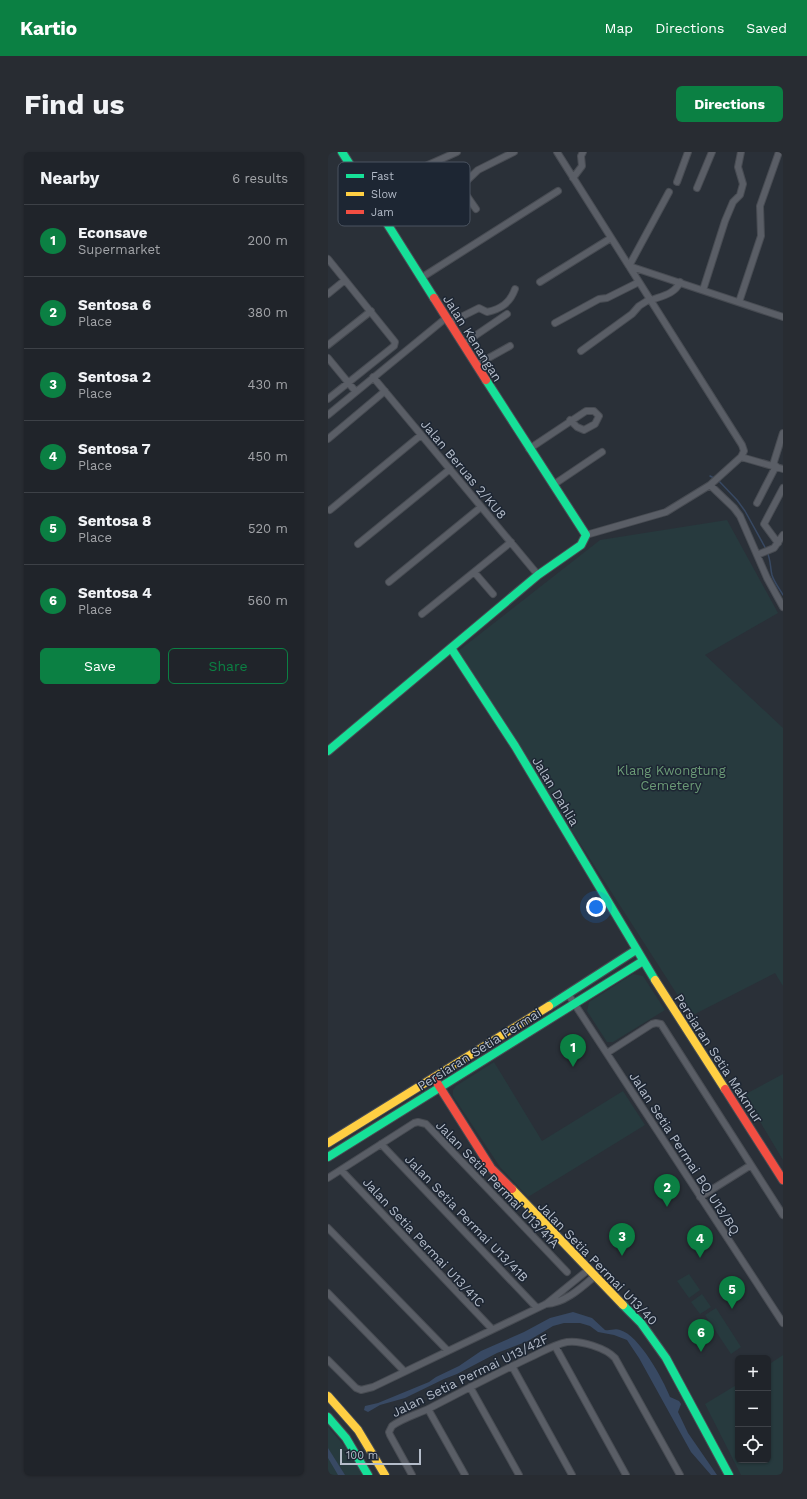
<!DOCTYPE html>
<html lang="en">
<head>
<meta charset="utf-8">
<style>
	:root { --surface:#20242a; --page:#282c32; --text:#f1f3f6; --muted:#a2a4a8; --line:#3d4147; --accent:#0b8043 }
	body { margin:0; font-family:"Work Sans",sans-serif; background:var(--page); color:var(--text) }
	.controls { position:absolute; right:12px; bottom:12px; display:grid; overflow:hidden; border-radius:6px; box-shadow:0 1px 3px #0004 }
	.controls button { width:36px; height:36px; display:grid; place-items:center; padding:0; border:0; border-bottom:1px solid var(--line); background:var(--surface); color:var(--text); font:20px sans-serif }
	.scale { position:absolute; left:12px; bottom:10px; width:81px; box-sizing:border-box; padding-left:4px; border:2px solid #b4bcc9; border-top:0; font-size:11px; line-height:14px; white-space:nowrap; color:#b4bcc9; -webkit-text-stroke:3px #1d2633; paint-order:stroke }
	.you { position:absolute; left:268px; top:755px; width:14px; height:14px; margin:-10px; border:3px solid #fff; border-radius:50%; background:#1a73e8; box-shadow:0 0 0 6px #1a73e833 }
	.badge { display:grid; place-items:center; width:26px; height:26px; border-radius:50%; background:var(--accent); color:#fff; font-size:13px; font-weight:700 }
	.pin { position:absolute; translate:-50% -33px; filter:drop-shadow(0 1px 2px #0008) }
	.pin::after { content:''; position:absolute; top:21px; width:14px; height:12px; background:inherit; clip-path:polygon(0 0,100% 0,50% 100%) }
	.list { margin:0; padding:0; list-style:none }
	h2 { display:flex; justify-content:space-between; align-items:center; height:52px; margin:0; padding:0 16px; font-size:17px }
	h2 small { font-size:13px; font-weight:400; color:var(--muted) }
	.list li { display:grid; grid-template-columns:26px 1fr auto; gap:12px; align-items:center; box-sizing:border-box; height:72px; padding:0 16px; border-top:1px solid var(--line) }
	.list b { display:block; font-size:15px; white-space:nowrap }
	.list p { margin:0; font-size:13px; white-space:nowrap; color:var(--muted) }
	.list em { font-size:13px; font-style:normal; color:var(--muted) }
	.actions { display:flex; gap:8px; padding:12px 16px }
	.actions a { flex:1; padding:9px 0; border:1px solid var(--accent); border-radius:6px; text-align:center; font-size:14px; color:var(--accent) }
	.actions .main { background:var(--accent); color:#fff }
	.icon { flex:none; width:22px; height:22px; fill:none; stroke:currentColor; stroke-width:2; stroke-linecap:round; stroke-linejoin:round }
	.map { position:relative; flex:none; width:455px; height:1323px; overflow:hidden; border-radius:6px }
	header { display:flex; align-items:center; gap:24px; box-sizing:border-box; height:56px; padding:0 20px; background:var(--accent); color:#fff }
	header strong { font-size:19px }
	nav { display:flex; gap:22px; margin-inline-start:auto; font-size:14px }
	.intro { display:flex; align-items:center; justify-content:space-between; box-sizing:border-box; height:96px; padding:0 24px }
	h1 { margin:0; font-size:28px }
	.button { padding:10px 18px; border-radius:6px; background:var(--accent); color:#fff; font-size:14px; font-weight:700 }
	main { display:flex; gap:24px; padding:0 24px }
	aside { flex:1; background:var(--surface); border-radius:6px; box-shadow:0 1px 3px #0004 }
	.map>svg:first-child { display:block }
</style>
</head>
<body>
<header>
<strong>Kartio</strong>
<nav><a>Map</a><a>Directions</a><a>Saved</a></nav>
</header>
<div class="intro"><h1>Find us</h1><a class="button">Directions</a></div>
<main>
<aside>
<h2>Nearby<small>6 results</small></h2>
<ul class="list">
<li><span class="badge">1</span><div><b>Econsave</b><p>Supermarket</p></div><em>200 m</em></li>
<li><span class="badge">2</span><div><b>Sentosa 6</b><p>Place</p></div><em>380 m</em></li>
<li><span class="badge">3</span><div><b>Sentosa 2</b><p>Place</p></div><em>430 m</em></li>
<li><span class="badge">4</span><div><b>Sentosa 7</b><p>Place</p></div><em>450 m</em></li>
<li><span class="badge">5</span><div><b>Sentosa 8</b><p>Place</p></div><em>520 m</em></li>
<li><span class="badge">6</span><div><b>Sentosa 4</b><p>Place</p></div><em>560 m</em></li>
</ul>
<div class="actions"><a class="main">Save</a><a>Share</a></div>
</aside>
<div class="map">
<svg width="455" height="1323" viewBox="0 0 455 1323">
	<rect width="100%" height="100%" fill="#2a3038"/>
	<!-- green -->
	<path fill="#273a3e" d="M399,368L450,461L377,503L455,576V834L447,821L363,864L129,500L272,388Z
		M305,822L315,824L337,858L285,890H279L259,859L261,850Z
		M166,910L214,989L295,939L317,973L200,1045L172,1015L125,944V938L128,934Z
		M455,922V1008L416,943Z
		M361,1122L372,1138L361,1146L349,1129Z
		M374,1142L383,1155L372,1162L363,1150Z
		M388,1156L413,1195L403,1202L377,1163Z
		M455,1203V1323H413L377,1252L410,1232V1308H440V1213Z
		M0,1275L20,1298L34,1323H0Z"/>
	<!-- water -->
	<path fill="#384963" d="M245,1160L264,1166L277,1178C282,1179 287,1176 292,1178C311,1183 335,1227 342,1245L351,1249L353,1252L350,1260L360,1281L389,1323H383L363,1300L311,1206L299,1188L286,1183L270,1180L262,1174L252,1171H236L225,1174L200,1189L169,1201L129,1222L116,1227L77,1246L52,1253L40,1260L36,1258L37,1254L50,1251L101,1230L108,1225L131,1214L153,1199L196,1180L222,1166Z
		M0,1296L17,1323H10L0,1306Z"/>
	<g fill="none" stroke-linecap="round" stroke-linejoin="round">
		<!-- stream -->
		<path stroke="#384963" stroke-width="1.5" d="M382,324L386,326
			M390,328L409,348L417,359L438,397
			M439,400C443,408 442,415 444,423C446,430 451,436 455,443"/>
		<defs>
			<path id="street" d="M229,0L414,293L416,299L413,305L382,333L338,360L258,383
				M245,26L254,14L253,4L255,0
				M349,30L360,0
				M131,36L150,18L186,0
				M369,36L384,0
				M341,40L301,114L455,165
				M44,47L91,17L129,0
				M58,69L91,50L106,49L118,46L131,36L139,44L148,57
				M0,107L67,190L66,194L0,247
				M93,126L230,39
				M212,130L283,86
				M375,138L397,69L405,50L412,43L415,32L410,15L413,0
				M0,142L17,128
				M323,148C334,144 347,142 352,130
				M411,150L433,84L432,54L451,0
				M121,171L151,156L159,160C173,157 182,151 187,137
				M227,171L271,147L279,146L311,130
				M135,192L179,162
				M0,193L43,159
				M253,199L304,162L311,154L322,147
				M0,206L28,240
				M148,213L182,194
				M45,225L210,423
				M0,263L118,166
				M0,287L57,239
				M201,297L258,259H266L271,264L267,272L256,278L249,275L242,268
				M413,305L455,317
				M445,313L455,281
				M225,333L274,300
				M382,333L406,356L412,364L439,426L455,455
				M429,351L448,314
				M2,358L93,283
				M450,391L436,372L455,336
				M30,392L122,317
				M429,403L446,396L455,383
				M146,420L165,442
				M61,430L153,355
				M94,462L183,390
				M240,842L455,1171
				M279,901L324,872L328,871L333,872L455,1063
				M53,992L209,1156
				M13,1018L164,1177
				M0,1026L86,971L90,970L98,972L239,1120
				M372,1045L423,1013
				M0,1076L120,1199
				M0,1141L76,1219
				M218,1152C237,1151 253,1136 267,1124
				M227,1194L298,1323
				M0,1208L28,1236L33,1238L45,1235L218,1152L260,1118
				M184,1214L244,1323
				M142,1235L191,1323
				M100,1257L137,1323
				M84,1323L62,1283L61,1280L64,1274C75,1266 90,1262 102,1256C135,1239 169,1221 203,1205C214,1200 227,1192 239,1190C252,1188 278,1196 287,1206L352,1323"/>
			<path id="fast" d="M14,0L106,146
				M123,496L187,594L327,828
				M0,599L210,423L253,393L258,383L158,228
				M221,854L308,798
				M0,1005L315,809
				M295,1153L313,1171L338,1206L401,1323
				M0,1265L18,1286L40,1323"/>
			<path id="slow" d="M327,828L397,937
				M0,991L221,854
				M184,1037L295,1153
				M0,1244L30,1278L57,1323"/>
			<path id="jam" d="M106,146L158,228
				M106,926L163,1016L184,1037
				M397,937L455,1028"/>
		</defs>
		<!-- street casing -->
		<use href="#street" stroke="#484c53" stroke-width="8"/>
		<!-- fast casing -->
		<use href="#fast" stroke="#484c53" stroke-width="10"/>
		<!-- slow casing -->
		<use href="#slow" stroke="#484c53" stroke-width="10"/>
		<!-- jam casing -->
		<use href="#jam" stroke="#484c53" stroke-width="10"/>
		<!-- street -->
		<use href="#street" stroke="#5a5e66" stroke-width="6"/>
		<!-- fast -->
		<use href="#fast" stroke="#16e098" stroke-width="8"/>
		<!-- slow -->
		<use href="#slow" stroke="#ffcf43" stroke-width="8"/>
		<!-- jam -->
		<use href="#jam" stroke="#f24e42" stroke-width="8"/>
	</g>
	<g text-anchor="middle" stroke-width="3" stroke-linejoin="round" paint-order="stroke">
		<!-- street labels -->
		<g font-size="13" fill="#b4bcc9" stroke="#1d2633">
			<text transform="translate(145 186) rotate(58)" y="5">Jalan Kenangan</text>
			<text transform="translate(136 317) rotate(50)" y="5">Jalan Beruas 2/KU8</text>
			<text transform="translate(228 639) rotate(59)" y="5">Jalan Dahlia</text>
			<text transform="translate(151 897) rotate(-32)" y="5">Persiaran Setia Permai</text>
			<text transform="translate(391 906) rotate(57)" y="5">Persiaran Setia Makmur</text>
			<text transform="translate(357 1001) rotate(57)" y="5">Jalan Setia Permai BQ U13/BQ</text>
			<text transform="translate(170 1032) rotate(46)" y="5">Jalan Setia Permai U13/41A</text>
			<text transform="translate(139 1066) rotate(46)" y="5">Jalan Setia Permai U13/41B</text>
			<text transform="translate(96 1090) rotate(47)" y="5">Jalan Setia Permai U13/41C</text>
			<text transform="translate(270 1111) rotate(46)" y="5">Jalan Setia Permai U13/40</text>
			<text transform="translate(142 1223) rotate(-26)" y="5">Jalan Setia Permai U13/42F</text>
		</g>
		<!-- park labels -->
		<g font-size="13" fill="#6b9a76" stroke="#1d2633">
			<text x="343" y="623">Klang Kwongtung<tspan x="343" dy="15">Cemetery</tspan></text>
		</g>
	</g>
	<!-- legend -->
	<rect x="10" y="10" width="132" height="64" rx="6" fill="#1d2633" stroke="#4a5360" stroke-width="1"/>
	<rect x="18" y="22" width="18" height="4" fill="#16e098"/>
	<rect x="18" y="40" width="18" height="4" fill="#ffcf43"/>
	<rect x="18" y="58" width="18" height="4" fill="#f24e42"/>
	<g font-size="11" fill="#b4bcc9">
		<text x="43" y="28">Fast</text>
		<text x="43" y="46">Slow</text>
		<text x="43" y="64">Jam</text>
	</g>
</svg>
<div class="controls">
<button>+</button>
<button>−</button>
<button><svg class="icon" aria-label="locate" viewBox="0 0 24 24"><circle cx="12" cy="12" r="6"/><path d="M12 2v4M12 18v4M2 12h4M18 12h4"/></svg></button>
</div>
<div class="scale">100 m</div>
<div class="you"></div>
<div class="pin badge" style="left:245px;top:915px">1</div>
<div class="pin badge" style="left:339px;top:1055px">2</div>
<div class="pin badge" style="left:294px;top:1104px">3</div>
<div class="pin badge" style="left:372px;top:1106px">4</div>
<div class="pin badge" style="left:404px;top:1157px">5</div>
<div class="pin badge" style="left:373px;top:1200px">6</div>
</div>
</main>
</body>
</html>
